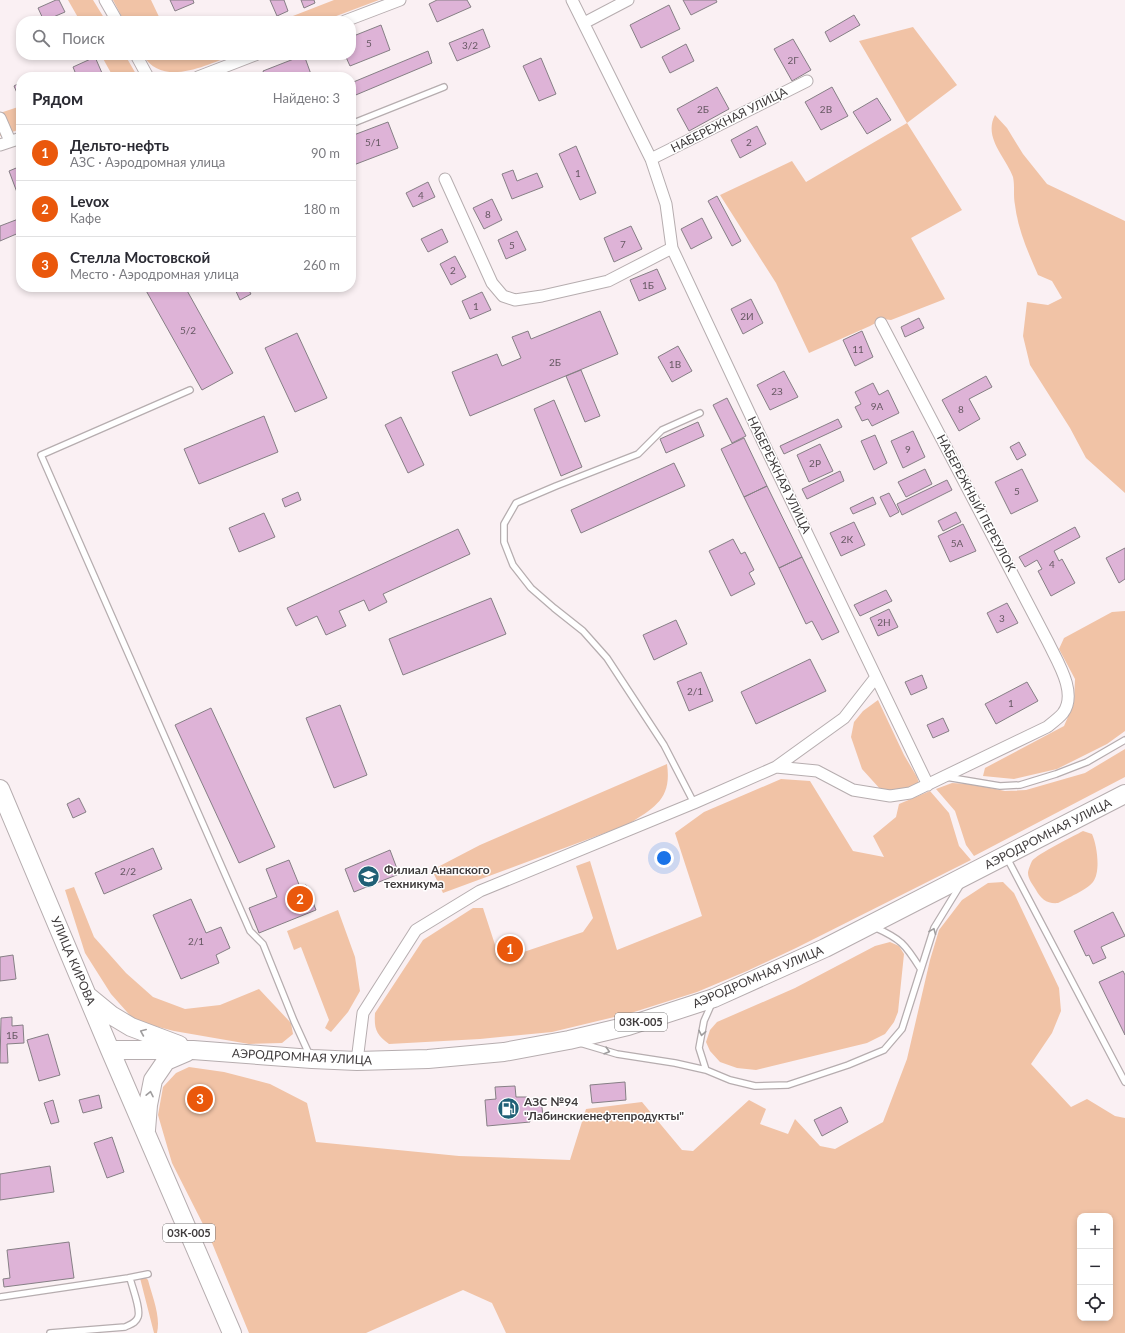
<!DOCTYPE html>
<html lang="ru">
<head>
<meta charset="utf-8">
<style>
	:root { --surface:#fff; --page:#f2f2f3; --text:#2b2b33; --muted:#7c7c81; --line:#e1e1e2; --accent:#ea580c }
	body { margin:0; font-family:Lato,sans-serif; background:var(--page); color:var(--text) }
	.controls { position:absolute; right:12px; bottom:12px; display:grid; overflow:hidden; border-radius:8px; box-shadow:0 2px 6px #0003 }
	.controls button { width:36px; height:36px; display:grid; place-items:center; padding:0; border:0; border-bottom:1px solid var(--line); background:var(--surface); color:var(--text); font:20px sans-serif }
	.you { position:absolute; left:664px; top:858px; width:14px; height:14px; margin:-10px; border:3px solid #fff; border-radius:50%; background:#1a73e8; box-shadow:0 0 0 6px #1a73e833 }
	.badge { display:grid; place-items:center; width:26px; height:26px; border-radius:50%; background:var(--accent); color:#fff; font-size:13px; font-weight:700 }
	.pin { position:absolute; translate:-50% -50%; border:2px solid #fff; box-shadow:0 1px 4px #0006 }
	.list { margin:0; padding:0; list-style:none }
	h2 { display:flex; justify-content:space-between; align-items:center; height:52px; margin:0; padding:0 16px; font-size:17px }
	h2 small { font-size:13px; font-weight:400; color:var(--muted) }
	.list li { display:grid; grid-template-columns:26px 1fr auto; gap:12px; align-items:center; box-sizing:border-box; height:56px; padding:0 16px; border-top:1px solid var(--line) }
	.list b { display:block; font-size:15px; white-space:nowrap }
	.list p { margin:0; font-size:13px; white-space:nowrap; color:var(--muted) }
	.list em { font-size:13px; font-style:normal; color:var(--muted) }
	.icon { flex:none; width:22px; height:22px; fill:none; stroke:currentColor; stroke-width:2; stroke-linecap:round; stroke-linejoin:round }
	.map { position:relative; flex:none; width:1125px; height:1333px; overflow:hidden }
	.search { position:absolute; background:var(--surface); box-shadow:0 2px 6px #0003; left:16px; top:16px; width:340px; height:44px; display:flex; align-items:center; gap:10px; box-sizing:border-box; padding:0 14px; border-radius:16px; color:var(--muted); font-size:15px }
	.panel { position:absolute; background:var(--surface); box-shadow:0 2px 6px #0003; left:16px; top:72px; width:340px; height:220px; border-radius:16px }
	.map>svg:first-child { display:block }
</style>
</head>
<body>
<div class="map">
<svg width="1125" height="1333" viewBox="0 0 1125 1333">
	<rect width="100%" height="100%" fill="#faf0f3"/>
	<!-- green -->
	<path fill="#f1c3a6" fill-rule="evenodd" d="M68,0H93L106,21H80Z
		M113,0H151L161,21H124Z
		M334,0H379L323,21H280Z
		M913,27L957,85L907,123L962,210L911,238L945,299L891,320L883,319L870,326L809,353L776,283L720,195L792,161L806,182L907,123L859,41Z
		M101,55H125L136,74V77H100L111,73Z
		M143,55H178L179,57L185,55H233C207,65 162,88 143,55Z
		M21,106V129L0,136V113Z
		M995,115L1007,128L1023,154L1047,184L1125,221V493L1086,458L1070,428L1030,365L1023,336L1027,302L1048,305L1062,298L1052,281L1038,275C1028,252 1018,230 1015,205C1013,196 1015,186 1013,177C1006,157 983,138 995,115Z
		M1125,611V731L1107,744L1057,769L1014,779L983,776L985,768L1064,726L1074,703L1075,679L1059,649L1064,638L1112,612Z
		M878,700L904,755L917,777L920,786L893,791L881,790L862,769L851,737L854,722L863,711Z
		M1125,749V777L974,856L966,845L955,811L936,789L952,783L971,784L1005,791L1026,790L1085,773Z
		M667,764C672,799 655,807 629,824L443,893L432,870L480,845Z
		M781,779L810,781L853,851L884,857L873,836L896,817L899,804L930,791L949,813L959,846L971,860L796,948L747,971L697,992L631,1013L552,1032L480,1039L389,1044C376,1034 374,1029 375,1013L423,940L473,908H483L500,960L583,932L593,918L576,866L590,861L617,950L702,916L675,833L704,812Z
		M1083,831L1092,834C1097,845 1101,872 1093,882C1088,889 1066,899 1058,903C1047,904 1041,899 1036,890C1033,885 1028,879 1028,873C1028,870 1031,863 1032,861C1037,854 1074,836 1083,831Z
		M1003,882L1014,893L1059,988L1061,1011L1052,1033L1031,1064L1071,1107L1087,1099L1115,1116L1125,1118V1333H506L492,1303L463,1290L366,1333H249L210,1238L172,1163L158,1115L163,1087L176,1073L189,1067L224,1072L270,1084L307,1103L316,1142L459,1156L570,1160L586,1109L642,1102L682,1150L693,1151L749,1100L766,1109L760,1124L788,1134L795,1119L820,1146L835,1149L883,1122L907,1059L930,960L939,930L962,900L988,883ZM1080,1216H1110V1318H1080Z
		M74,887L94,937L126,973L153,997L185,1009L220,1005L259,989L291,1023L293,1034L282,1043L249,1044L174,1031L135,1021L111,994L85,953L65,890Z
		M338,910L355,957L360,991L348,1012L331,1032L325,1028L329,1020L301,947L294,950L287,931Z
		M890,942L899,946L904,954L898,1012L894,1022L885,1034L867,1043L756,1070L737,1068L720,1062L710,1051L706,1042L710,1030L717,1022L795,988L875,946Z
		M140,1278H146L148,1280C152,1296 161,1316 157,1333H154Z"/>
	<!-- building -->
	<path fill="#deb3d7" stroke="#867f85" d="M56,0H59L65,12L44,21L38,8Z
		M170,0H193L194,3L175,11Z
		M270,0H284L288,11L277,16Z
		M301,0H314L315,3L304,8Z
		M437,0H467L471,7L437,22L429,4Z
		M683,0H716L717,2L691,15Z
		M669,5L680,29L641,48L630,25Z
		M854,15L860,25L830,42L825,32Z
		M381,25L390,50L350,66L345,55H351V37Z
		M483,29L490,47L457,61L449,43Z
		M793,39L811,70L792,81L774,49Z
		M686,44L694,61L670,73L662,57Z
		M428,51L432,63L351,97V83Z
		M304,55L312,77H265L263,71Z
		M95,57L102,73L92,77H77L73,67Z
		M541,58L556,94L539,101L523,66Z
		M21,82V102L14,86Z
		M717,87L729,109L689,131L677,109Z
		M832,87L848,116L821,130L805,102Z
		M877,98L891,120L867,134L853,112Z
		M388,122L398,148L351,166V136Z
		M757,126L766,144L740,158L731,140Z
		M576,146L596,193L580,200L559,154Z
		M21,166V194L18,195L9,171Z
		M513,170L517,181L537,173L543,187L512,199L502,174Z
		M428,182L435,197L413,207L406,193Z
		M717,196L741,241L732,246L708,201Z
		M492,199L502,220L484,229L473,208Z
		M21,218V232L0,241V226Z
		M702,218L712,238L691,249L681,229Z
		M631,226L642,249L614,262L604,238Z
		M442,229L448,242L428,252L421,239Z
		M517,231L526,250L506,259L498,240Z
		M455,256L466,277L451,285L440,264Z
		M657,269L666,289L639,301L630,280Z
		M144,287H185L233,373L202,390Z
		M234,287H247L251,294L240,300Z
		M482,292L491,310L470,319L462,301Z
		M751,299L763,323L743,334L731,309Z
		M600,311L618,354L470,416L452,372L497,354L502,366L521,358L512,337L528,331L531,339Z
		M919,318L924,328L905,337L901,327Z
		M862,331L873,357L855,366L843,340Z
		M297,333L327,398L295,412L265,348Z
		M678,346L692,371L672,382L658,357Z
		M581,370L600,416L585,422L566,376Z
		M784,371L798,397L770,410L757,385Z
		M986,376L992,387L969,399L980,419L959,431L942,400Z
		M873,383L879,395L888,390L899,413L872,426L868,419L862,421L855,407L861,404L855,392Z
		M727,398L746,436L732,443L713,405Z
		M554,400L582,467L561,476L534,409Z
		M264,416L278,452L199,484L184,449Z
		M401,417L424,465L408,473L385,425Z
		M838,419L842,427L784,454L780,446Z
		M698,422L704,436L666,453L660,439Z
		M913,431L925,457L903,468L891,441Z
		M875,435L887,463L874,470L861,441Z
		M744,438L767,486L744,497L721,449Z
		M1019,442L1026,455L1017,460L1010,447Z
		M820,444L833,471L809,482L797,455Z
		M674,463L685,486L581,533L571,510Z
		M925,469L932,484L906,497L898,482Z
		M1022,469L1038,501L1011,514L995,482Z
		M840,471L844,481L807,499L802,489Z
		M947,480L952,490L902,515L897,504Z
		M767,486L802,557L779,568L744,497Z
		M298,492L301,500L285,507L282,499Z
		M889,493L899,512L890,517L880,497Z
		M873,497L876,504L853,514L850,508Z
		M956,512L961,522L943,531L938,521Z
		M264,513L275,537L239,552L229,528Z
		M854,522L865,545L841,556L830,533Z
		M963,524L976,551L950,562L938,536Z
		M1075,527L1080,537L1054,551L1059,561L1062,559L1075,583L1051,596L1038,571L1042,569L1037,560L1025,567L1019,557Z
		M458,529L470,554L383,594L387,602L369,611L364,600L339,611L346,626L326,635L317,616L296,626L287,608Z
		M733,539L741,554L745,552L754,570L749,573L755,584L731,596L709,551Z
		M1125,548V579L1119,583L1106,558Z
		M802,557L839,632L822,640L812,621L806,624L779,568Z
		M886,590L892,601L860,616L854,605Z
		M491,598L506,634L403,675L389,639Z
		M1007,603L1018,623L997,633L987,613Z
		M889,609L898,627L878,636L870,618Z
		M676,620L687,644L654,660L643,635Z
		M810,659L826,691L756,724L741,692Z
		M701,672L713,701L689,711L677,682Z
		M922,675L927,688L911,695L905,682Z
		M1027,682L1038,701L996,724L985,704Z
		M340,705L367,775L334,788L306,718Z
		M211,708L275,847L239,863L175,725Z
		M943,718L949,731L933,738L927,725Z
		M79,798L86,812L73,818L67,804Z
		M153,848L162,869L104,894L95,873Z
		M390,850L399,874L354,892L345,869Z
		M289,860L300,887L306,885L316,910L259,933L249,908L277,897L266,869Z
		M191,899L206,933L221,927L230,948L216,955L219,963L181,979L153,915Z
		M1113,912L1125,936L1101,947L1106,958L1093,964L1089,955L1086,956L1074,931Z
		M518,939L522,953L503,958L499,944Z
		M13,955L16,979L0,981V957Z
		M1123,971L1125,975V1035L1099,982Z
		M12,1017V1026L23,1025L24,1043L7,1044L8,1063H0L1,1018Z
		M48,1034L60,1075L39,1081L27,1040Z
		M625,1082L626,1100L592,1103L590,1085Z
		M515,1086L516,1097H527L528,1100L541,1099L543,1116L529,1118L530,1122L487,1126L485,1100L496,1099L495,1087Z
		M99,1095L102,1108L83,1113L79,1100Z
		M53,1100L59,1122L51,1124L44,1103Z
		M841,1107L848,1122L822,1136L814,1120Z
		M112,1137L124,1172L107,1178L94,1143Z
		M50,1166L54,1192L0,1200V1174Z
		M69,1242L74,1278L4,1287L3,1279L10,1278L7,1250Z"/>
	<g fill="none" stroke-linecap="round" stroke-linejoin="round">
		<defs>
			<path id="lane" d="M351,124L444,87
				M190,390L41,455L250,931L263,944L294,1021L310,1056
				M946,777L1000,786L1020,785L1056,774L1087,762L1125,740
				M694,803L664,745L607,658L583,631L554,608L531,588L513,565L504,542V524L516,503L556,486L638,454L662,430L700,413
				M1007,858L1125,1082
				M874,927C901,939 905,944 920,968
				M580,1043L617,1054L675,1063L706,1070L730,1080L755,1086L788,1085L848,1065L884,1050L902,1029L934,928L961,884
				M706,1070L699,1048L704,1021L712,1003
				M0,1297L128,1278L148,1274
				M50,1333L125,1327C131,1324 136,1323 138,1317C141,1309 132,1287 130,1278"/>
			<path id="street" d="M105,0L117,21
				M572,0L651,159L666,204L672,248L763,442L928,785
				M345,21L400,0
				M584,23L628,0
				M136,55L148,77
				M198,77L255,55
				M0,118L10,141
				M0,145L21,138
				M651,159L807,81
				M445,179L492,283L503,296L515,300L542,296L608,281L672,248
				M776,767L844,718L876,677
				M357,1061L363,1013L416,930L480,891L694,803L776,767L817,771L853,790L890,796L910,793L1047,727C1052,723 1059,718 1063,713C1078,693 1057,661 1048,642L881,323"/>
			<path id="primary" d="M0,789L110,1050L232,1333
				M89,997L111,1015L131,1027L179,1045
				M110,1050H193L312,1059L357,1061L428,1059L504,1052L569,1040L628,1026L714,998L825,948L1125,794
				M146,1130L148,1105L153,1080L166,1061L187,1052"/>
		</defs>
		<!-- lane casing -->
		<use href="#lane" stroke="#b6adaf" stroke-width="8"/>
		<!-- street casing -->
		<use href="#street" stroke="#b6adaf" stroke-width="13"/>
		<!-- primary casing -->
		<use href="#primary" stroke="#b6adaf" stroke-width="20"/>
		<!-- lane -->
		<use href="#lane" stroke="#fff" stroke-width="5.5"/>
		<!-- street -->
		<use href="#street" stroke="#fff" stroke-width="11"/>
		<!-- primary -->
		<use href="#primary" stroke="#fff" stroke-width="18"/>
	</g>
	<!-- one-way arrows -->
	<defs><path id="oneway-chevron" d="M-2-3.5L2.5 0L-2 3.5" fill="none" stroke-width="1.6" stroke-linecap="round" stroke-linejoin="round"/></defs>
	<g stroke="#9f9d9e">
		<use href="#oneway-chevron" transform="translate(933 931) rotate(-68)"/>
		<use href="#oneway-chevron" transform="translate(143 1032) rotate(-157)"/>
		<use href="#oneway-chevron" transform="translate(702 1033) rotate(101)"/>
		<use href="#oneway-chevron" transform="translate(607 1051) rotate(16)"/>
		<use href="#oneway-chevron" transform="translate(150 1094) rotate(-78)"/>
	</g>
	<!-- icons -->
	<defs>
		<symbol id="university-disc" viewBox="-11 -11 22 22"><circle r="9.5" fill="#206076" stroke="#fff"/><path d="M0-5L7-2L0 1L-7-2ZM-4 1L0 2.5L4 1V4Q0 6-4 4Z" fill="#fff"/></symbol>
		<symbol id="fuel-disc" viewBox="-11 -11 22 22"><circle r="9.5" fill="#206076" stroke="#fff"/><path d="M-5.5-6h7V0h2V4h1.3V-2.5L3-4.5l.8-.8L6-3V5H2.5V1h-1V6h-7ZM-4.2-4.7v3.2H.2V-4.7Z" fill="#fff"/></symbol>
	</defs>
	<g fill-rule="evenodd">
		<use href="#university-disc" x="356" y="864" width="25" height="25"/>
		<use href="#fuel-disc" x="496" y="1096" width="25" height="25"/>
	</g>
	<g text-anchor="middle" stroke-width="3" stroke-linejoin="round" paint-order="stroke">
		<!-- number labels -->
		<g font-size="10" fill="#675963">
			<text x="369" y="47">5</text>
			<text x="470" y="49">3/2</text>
			<text x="793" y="64">2Г</text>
			<text x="703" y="113">2Б</text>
			<text x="826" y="113">2В</text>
			<text x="373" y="146">5/1</text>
			<text x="749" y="146">2</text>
			<text x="578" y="177">1</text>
			<text x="421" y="199">4</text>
			<text x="488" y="218">8</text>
			<text x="623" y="248">7</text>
			<text x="512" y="249">5</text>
			<text x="453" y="274">2</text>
			<text x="648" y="289">1Б</text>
			<text x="476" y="310">1</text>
			<text x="747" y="320">2И</text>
			<text x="188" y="334">5/2</text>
			<text x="858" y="353">11</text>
			<text x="555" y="366">2Б</text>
			<text x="675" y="368">1В</text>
			<text x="777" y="395">2З</text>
			<text x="877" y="410">9А</text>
			<text x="961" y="413">8</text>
			<text x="908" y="453">9</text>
			<text x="815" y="467">2Р</text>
			<text x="1017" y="495">5</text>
			<text x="847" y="543">2К</text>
			<text x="957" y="547">5А</text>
			<text x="1052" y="568">4</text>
			<text x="1002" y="622">3</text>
			<text x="884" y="626">2Н</text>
			<text x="695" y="695">2/1</text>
			<text x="1011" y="707">1</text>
			<text x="128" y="875">2/2</text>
			<text x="196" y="945">2/1</text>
			<text x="12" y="1039">1Б</text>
		</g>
		<!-- shield labels -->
		<g fill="#fff" stroke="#797676" stroke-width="1">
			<rect x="615" y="1013" width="52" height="18" rx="3"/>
			<rect x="163" y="1224" width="52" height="18" rx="3"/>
		</g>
		<g font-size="11" font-weight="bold" fill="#3f3b3c">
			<text x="641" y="1026">03К-005</text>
			<text x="189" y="1237">03К-005</text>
		</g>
		<!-- street labels -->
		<g font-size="12" fill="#3f3b3c" stroke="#fff">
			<text transform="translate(729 120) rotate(-27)" y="4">НАБЕРЕЖНАЯ УЛИЦА</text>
			<text transform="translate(779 475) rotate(64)" y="4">НАБЕРЕЖНАЯ УЛИЦА</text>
			<text transform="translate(976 503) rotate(62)" y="4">НАБЕРЕЖНЫЙ ПЕРЕУЛОК</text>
			<text transform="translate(1048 834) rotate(-27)" y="4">АЭРОДРОМНАЯ УЛИЦА</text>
			<text transform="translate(73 961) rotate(67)" y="4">УЛИЦА КИРОВА</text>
			<text transform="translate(758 977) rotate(-23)" y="4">АЭРОДРОМНАЯ УЛИЦА</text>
			<text transform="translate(302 1057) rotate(3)" y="4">АЭРОДРОМНАЯ УЛИЦА</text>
		</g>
		<!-- poi labels -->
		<g font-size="12" font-weight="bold" fill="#3f3b3c" stroke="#fff" text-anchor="start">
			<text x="384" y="874">Филиал Анапского<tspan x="384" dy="14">техникума</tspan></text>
			<text x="524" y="1106">АЗС №94<tspan x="524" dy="14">"Лабинскиенефтепродукты"</tspan></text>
		</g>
	</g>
</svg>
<div class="controls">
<button>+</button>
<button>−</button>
<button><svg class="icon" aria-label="locate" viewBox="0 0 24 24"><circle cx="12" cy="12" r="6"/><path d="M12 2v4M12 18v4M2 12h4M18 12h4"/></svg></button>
</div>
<div class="you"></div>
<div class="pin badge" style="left:510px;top:949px">1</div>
<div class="pin badge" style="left:300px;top:899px">2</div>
<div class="pin badge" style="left:200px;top:1099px">3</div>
<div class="search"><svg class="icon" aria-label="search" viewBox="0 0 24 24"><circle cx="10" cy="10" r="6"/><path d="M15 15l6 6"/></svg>Поиск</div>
<section class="panel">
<h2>Рядом<small>Найдено: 3</small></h2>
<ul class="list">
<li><span class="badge">1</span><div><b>Дельто-нефть</b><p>АЗС · Аэродромная улица</p></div><em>90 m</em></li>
<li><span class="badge">2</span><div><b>Levox</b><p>Кафе</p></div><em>180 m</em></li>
<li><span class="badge">3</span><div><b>Стелла Мостовской</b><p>Место · Аэродромная улица</p></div><em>260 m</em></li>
</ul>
</section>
</div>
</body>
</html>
